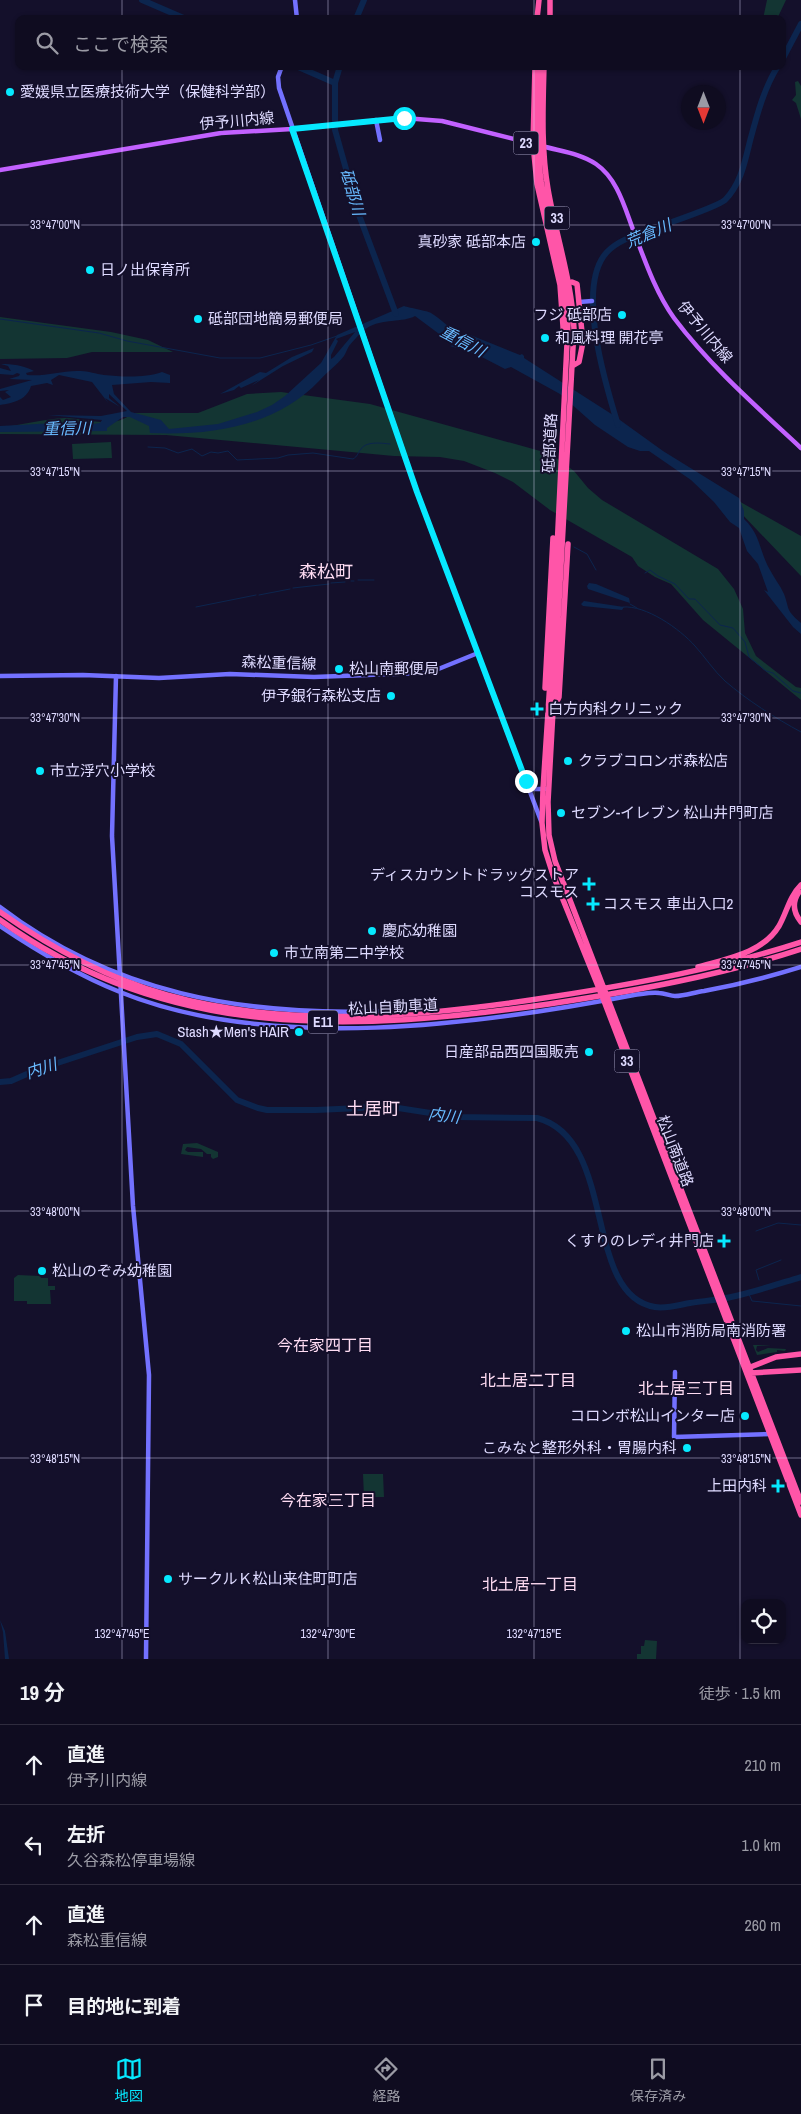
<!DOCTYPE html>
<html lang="ja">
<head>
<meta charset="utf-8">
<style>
	:root { --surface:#0f0c20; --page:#181529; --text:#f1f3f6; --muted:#9b9ba5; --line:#2f2c3e; --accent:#06e9ff }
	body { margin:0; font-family:"Archivo Narrow","Noto Sans JP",sans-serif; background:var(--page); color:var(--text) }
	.controls { position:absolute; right:15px; bottom:15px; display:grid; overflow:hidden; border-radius:10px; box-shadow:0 1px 4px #0004 }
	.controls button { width:45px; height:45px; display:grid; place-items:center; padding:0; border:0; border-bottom:1px solid var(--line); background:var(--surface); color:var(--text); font:25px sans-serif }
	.compass { position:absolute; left:681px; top:85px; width:45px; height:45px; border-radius:50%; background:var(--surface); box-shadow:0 1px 4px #0004; rotate:180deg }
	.stop { position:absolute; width:15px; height:15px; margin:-11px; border:4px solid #06e9ff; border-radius:50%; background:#fff }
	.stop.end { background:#06e9ff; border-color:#fff; box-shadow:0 1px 5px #0008 }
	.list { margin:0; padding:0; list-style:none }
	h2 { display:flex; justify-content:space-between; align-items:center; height:65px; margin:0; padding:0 20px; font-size:21px }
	h2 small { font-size:16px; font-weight:400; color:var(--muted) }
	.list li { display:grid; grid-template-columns:32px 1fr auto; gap:15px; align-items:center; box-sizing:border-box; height:80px; padding:0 20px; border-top:1px solid var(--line) }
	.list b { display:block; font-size:19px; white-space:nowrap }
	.list p { margin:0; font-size:16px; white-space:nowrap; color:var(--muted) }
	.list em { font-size:16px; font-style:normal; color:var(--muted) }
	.icon { flex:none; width:28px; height:28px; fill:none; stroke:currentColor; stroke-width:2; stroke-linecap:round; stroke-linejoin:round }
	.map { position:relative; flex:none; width:801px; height:1659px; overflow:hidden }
	.search { position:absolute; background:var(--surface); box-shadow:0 1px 4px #0004; left:15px; right:15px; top:15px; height:55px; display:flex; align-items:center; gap:12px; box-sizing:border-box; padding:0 18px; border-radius:10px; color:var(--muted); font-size:19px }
	.sheet { height:385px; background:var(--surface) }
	nav { display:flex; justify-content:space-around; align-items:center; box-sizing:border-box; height:70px; border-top:1px solid var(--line); background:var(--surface); font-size:14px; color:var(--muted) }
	nav a { display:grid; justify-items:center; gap:2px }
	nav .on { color:var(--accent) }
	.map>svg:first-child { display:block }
</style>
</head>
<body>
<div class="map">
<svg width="801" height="1659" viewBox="0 0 801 1659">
	<rect width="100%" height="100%" fill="#14102b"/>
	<!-- green -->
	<path fill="#133533" d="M767,0H786L777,19H763Z
		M798,81L801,86V119L796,103L792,100L796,95L795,82Z
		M0,317L111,332L148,340L173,352H92L67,358L0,359Z
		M281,392L370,404L551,454L574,471L588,488L602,500L718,569L734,589L743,609L745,633L756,656L796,687L801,688V700L703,620L671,584L655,577L638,566L632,557L550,510L513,482L495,473L464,461L440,457L394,456L166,435L0,434V428C19,425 46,419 65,418C86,418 115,430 132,413H198L247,394Z
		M111,442L112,458L73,459L72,444Z
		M719,490L801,536V576Z
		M197,1143L218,1152V1157L213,1159L211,1157V1154H207L201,1149L187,1147L185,1150L188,1152H203V1157L181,1154L183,1144Z
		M18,1275L40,1276L41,1278H48V1286H55V1290H50L51,1304H27V1301H14V1278Z
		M753,1345H771L757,1346L756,1350L758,1352L768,1348L786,1349L785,1351L777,1350V1352L757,1355Z
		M363,1474H383L384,1497H364Z
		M645,1640L657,1641L656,1659H637V1654H641V1646H644Z"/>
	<!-- water -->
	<path fill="#0c254e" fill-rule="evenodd" d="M404,306C410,308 428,311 431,313C444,321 449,329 464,336L468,334L520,355L522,354L524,356V358L613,415L663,451L739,498L744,511V519C761,535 759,551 770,570C774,578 780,585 784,594C790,610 785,609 801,623V634L793,627L764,590L768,592L758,564L747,551L739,528L730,522L714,502L691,480L649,451H640L628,447L595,425L560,394L511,367L505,369L476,354L450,346L454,345L415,316C403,323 382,318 367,328C362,331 353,341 349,346C347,349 346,353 344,356C337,365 327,372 319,381C276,426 211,436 150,433L149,426L130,417H123L107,428V431L0,432V426L56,423L72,427L100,423L102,420L48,415L101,416L127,411L109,394V398L120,407L105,398L109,404L92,382L59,375L51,380L53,385L47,383L31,386C27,400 13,403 0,405V397L3,400L11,397L5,392L9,390L0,391V389L32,380L9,379L19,376L20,374L17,373L13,375L0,374V368L11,371L8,366L1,364C12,364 23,365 34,371L26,373L27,375C45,377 62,370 81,371C88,371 96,374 104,375C122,377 145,378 162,372L170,375V383L151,382L112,385L114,394L131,412L161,420L169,429L218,424L257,412L272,405L285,396L321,363L337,335ZM355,332L334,357L331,359V355L338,341L336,339Z
		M314,348L312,352L283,366L251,386L259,380L241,388L239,386L234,390L220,394L260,372L266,373L292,357Z
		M589,583L596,584L629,598L630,603L588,589L587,586Z
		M584,601L624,607L622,610L583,606L581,604Z
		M0,1620L5,1631L9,1659H5L3,1632Z"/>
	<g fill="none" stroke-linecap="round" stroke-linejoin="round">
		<!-- stream -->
		<path stroke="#0c254e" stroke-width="1" d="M0,319L99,333L127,341L220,358H260L311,345L337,336
			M148,447L165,448L178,453L192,449L202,456L211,452L218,453L228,451L237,460L278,458L288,455L313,453L353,459C358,456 357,454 361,449C366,441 381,443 390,444
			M574,547L587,554L596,570
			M645,573L650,570L658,576L675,584L689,599H695L720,625L733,628L745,642L749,657L766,671L773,673L793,691L801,693
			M358,580H374
			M351,581H354
			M331,583L345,582
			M293,588L329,584
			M259,595L290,589
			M630,604L637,608
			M196,607L256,595
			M623,607C646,605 680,629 695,646C705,657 714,671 725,681C747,700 775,718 801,732
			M756,1231L778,1223L801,1225
			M759,1280L756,1270L781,1260
			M748,1292L752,1301L801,1306"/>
		<!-- river -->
		<path stroke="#0c254e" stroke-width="6" d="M142,0L186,19
			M356,19L364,0
			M782,60L801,24
			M296,66L335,83
			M340,66L335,83V130L359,215L396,314
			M618,425C606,386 575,286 607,252C619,239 642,233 658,227C671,222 717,207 725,200C741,184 745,161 750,141C757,115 764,88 778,66
			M0,1082L11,1081L36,1070L137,1037L157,1034L181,1044L237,1100L258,1108L267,1110H316L360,1108L379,1105L456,1117L537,1118C618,1139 582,1295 655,1307C666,1309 679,1305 690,1303C703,1301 718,1300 731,1297C755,1292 778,1284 801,1277"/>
		<!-- secondary -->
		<path stroke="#7371ff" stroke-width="4.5" d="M295,0L297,19
			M282,66L278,77L279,88L417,492L541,821
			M376,120L380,140
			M579,302L592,301
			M0,676L83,675L159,678L230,674L314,677L420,673L431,672L478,653
			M116,676L112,836L133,1206L149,1375L146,1659
			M529,789H545
			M0,907C113,993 242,1016 381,1011
			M0,926C37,951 78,975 120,992C271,1053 478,1025 634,995C643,994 651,992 659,993C665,993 670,996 675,996C685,996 695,992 704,991C737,985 769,977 801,967
			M675,1372L674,1437L772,1434"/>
		<!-- primary -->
		<path stroke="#c261ff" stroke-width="4.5" d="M542,146C559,151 580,153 596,164C618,179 625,209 634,232C645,261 656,293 674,318C710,366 757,407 801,448
			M0,170L221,133L292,129L404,118L442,121L534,144"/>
		<!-- highway -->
		<path stroke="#ff55a8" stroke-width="5.5" d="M550,0V19
			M537,19L539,0
			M535,66L533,144L537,184L560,285L564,340
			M539,66C538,104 536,143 541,181C549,229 566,273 568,323L552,651L543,789L542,823L545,850L553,875L604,1001L801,1515
			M544,66C543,107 541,148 548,189C556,236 572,281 574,329L548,802L549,835L555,861L801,1502
			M572,282L577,284L583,342L579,362L574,365
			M545,688L553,538
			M554,708L559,697L568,544
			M799,892C792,902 793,912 801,922
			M0,912C51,948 107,978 167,995C293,1030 430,1016 557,996C640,983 721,968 801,942
			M0,920C168,1041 353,1032 549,1004C634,991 719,976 801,949
			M698,967C726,959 763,953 779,926C787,912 789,897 801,885
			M748,1368L776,1357L801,1354
			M751,1373L801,1370"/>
	</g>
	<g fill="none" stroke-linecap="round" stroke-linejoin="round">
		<!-- route -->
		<path stroke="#06e9ff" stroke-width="6" d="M404,118L292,129L417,492L526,781"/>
	</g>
	<!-- ticks -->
	<path fill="none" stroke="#dedaff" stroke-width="1" stroke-opacity="0.45" d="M122,0V19M328,0V19M534,0V19M740,0V19M122,66V1659M328,66V1659M534,66V1659M740,66V1659M0,225H801M0,471H801M0,718H801M0,965H801M0,1211H801M0,1458H801"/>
	<!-- markers -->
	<g fill="#06e9ff" stroke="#14102b" stroke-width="2">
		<circle cx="10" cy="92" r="5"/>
		<circle cx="536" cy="242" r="5"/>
		<circle cx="90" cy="270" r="5"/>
		<circle cx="622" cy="315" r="5"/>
		<circle cx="198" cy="319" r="5"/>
		<circle cx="545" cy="338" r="5"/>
		<circle cx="339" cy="669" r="5"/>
		<circle cx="391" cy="696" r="5"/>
		<path d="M534.5 701.5h5v5h5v5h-5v5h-5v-5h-5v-5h5z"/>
		<circle cx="568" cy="761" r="5"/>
		<circle cx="40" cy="771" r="5"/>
		<circle cx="561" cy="813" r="5"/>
		<path d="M586.5 876.5h5v5h5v5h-5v5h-5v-5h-5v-5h5z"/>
		<path d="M590.5 896.5h5v5h5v5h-5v5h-5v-5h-5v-5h5z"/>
		<circle cx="372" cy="931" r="5"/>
		<circle cx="274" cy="953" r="5"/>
		<circle cx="299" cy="1032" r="5"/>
		<circle cx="589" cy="1052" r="5"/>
		<path d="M721.5 1233.5h5v5h5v5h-5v5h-5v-5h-5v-5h5z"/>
		<circle cx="42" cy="1271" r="5"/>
		<circle cx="626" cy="1331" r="5"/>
		<circle cx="745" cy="1416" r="5"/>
		<circle cx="687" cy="1448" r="5"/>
		<path d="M775.5 1478.5h5v5h5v5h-5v5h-5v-5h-5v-5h5z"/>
		<circle cx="168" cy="1579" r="5"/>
	</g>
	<g text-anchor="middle" stroke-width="4" stroke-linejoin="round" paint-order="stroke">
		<!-- shield labels -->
		<g fill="#14102b" stroke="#a19dbf" stroke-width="1">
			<rect x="513.5" y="131.5" width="25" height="23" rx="4"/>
			<rect x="544.5" y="206.5" width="25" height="23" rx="4"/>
			<rect x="308" y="1010.5" width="30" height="23" rx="4"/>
			<rect x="614.5" y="1049.5" width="25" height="23" rx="4"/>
		</g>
		<g font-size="14" font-weight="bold" fill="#dedaff">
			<text x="526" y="148">23</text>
			<text x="557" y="223">33</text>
			<text x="323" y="1027">E11</text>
			<text x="627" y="1066">33</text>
		</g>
		<!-- poi labels -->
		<g font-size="15" fill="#dedaff" stroke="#14102b" text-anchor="start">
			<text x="20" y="97">愛媛県立医療技術大学（保健科学部）</text>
			<text x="526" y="247" text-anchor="end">真砂家 砥部本店</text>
			<text x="100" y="275">日ノ出保育所</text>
			<text x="612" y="320" text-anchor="end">フジ 砥部店</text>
			<text x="208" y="324">砥部団地簡易郵便局</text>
			<text x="555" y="343">和風料理 開花亭</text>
			<text x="349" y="674">松山南郵便局</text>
			<text x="381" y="701" text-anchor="end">伊予銀行森松支店</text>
			<text x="548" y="714">白方内科クリニック</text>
			<text x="578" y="766">クラブコロンボ森松店</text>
			<text x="50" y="776">市立浮穴小学校</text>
			<text x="571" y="818">セブン-イレブン 松山井門町店</text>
			<text x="579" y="880" text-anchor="end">ディスカウントドラッグストア<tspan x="579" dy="17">コスモス</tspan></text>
			<text x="603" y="909">コスモス 車出入口2</text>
			<text x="382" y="936">慶応幼稚園</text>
			<text x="284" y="958">市立南第二中学校</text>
			<text x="289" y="1037" text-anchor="end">Stash★Men's HAIR</text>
			<text x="579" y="1057" text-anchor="end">日産部品西四国販売</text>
			<text x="714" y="1246" text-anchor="end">くすりのレディ井門店</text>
			<text x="52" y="1276">松山のぞみ幼稚園</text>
			<text x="636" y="1336">松山市消防局南消防署</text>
			<text x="735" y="1421" text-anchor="end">コロンボ松山インター店</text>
			<text x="677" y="1453" text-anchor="end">こみなと整形外科・胃腸内科</text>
			<text x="767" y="1491" text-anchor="end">上田内科</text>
			<text x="178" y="1584">サークルＫ松山来住町町店</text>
		</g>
		<!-- street labels -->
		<g font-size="15" fill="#dedaff" stroke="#14102b">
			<text transform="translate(237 121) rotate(-5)" y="5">伊予川内線</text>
			<text transform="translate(705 332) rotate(50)" y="5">伊予川内線</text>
			<text transform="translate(550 443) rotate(-87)" y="5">砥部道路</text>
			<text transform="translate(279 663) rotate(2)" y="5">森松重信線</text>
			<text transform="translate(393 1007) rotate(-3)" y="5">松山自動車道</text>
			<text transform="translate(675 1151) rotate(69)" y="5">松山南道路</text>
		</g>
		<!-- water labels -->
		<g font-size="16" font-style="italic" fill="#68baff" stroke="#14102b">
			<text transform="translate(353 192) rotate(74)" y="6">砥部川</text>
			<text transform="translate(648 233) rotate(-23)" y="6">荒倉川</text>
			<text transform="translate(463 341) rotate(28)" y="6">重信川</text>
			<text transform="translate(67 428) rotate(-1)" y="6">重信川</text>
			<text transform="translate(41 1068) rotate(-18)" y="6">内川</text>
			<text transform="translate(444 1115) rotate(7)" y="6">内川</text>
		</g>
		<!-- neighbourhood labels -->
		<g font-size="16" fill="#ffdcf3" stroke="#14102b">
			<text x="325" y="1351">今在家四丁目</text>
			<text x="528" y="1386">北土居二丁目</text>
			<text x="686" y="1394">北土居三丁目</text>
			<text x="328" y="1506">今在家三丁目</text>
			<text x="530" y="1590">北土居一丁目</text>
		</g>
		<!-- quarter labels -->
		<g font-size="18" fill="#ffdcf3" stroke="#14102b">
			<text x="326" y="578">森松町</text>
			<text x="373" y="1115">土居町</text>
		</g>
	</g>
	<g font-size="12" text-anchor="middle" fill="#dedaff" stroke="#14102b" stroke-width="4" stroke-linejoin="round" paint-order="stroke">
		<text x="746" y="229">33°47'00"N</text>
		<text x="55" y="229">33°47'00"N</text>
		<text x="746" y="476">33°47'15"N</text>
		<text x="55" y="476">33°47'15"N</text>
		<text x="55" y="722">33°47'30"N</text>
		<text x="746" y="722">33°47'30"N</text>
		<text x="55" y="969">33°47'45"N</text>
		<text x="746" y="969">33°47'45"N</text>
		<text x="55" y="1216">33°48'00"N</text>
		<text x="746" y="1216">33°48'00"N</text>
		<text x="746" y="1463">33°48'15"N</text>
		<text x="55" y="1463">33°48'15"N</text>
		<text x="122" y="1638">132°47'45"E</text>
		<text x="328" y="1638">132°47'30"E</text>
		<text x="534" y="1638">132°47'15"E</text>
	</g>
</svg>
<div class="controls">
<button><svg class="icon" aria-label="locate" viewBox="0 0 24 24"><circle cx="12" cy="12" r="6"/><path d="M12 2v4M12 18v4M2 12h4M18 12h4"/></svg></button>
</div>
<svg class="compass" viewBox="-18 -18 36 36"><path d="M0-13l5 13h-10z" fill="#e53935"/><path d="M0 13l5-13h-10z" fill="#9b9ba5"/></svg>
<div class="stop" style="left:404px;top:118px"></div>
<div class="stop end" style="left:526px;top:781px"></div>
<div class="search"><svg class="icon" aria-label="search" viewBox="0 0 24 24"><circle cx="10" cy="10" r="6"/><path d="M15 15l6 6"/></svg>ここで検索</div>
</div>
<section class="sheet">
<h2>19 分<small>徒歩 · 1.5 km</small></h2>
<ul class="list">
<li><svg class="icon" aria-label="ahead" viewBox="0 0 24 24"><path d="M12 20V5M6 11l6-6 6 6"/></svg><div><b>直進</b><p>伊予川内線</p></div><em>210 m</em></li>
<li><svg class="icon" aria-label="left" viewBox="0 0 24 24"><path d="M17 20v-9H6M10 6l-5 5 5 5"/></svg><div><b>左折</b><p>久谷森松停車場線</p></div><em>1.0 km</em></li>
<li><svg class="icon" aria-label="ahead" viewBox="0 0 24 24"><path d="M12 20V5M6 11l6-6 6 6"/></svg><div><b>直進</b><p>森松重信線</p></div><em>260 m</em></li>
<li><svg class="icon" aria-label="arrive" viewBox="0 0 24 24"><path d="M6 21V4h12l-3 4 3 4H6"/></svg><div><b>目的地に到着</b></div></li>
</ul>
</section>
<nav>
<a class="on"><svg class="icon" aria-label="map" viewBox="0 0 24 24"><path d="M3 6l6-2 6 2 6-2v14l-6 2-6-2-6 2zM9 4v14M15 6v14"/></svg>地図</a>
<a><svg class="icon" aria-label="directions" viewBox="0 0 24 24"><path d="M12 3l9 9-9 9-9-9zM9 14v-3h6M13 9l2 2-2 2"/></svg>経路</a>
<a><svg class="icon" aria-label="saved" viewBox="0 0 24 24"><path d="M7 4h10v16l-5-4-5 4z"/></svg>保存済み</a>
</nav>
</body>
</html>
